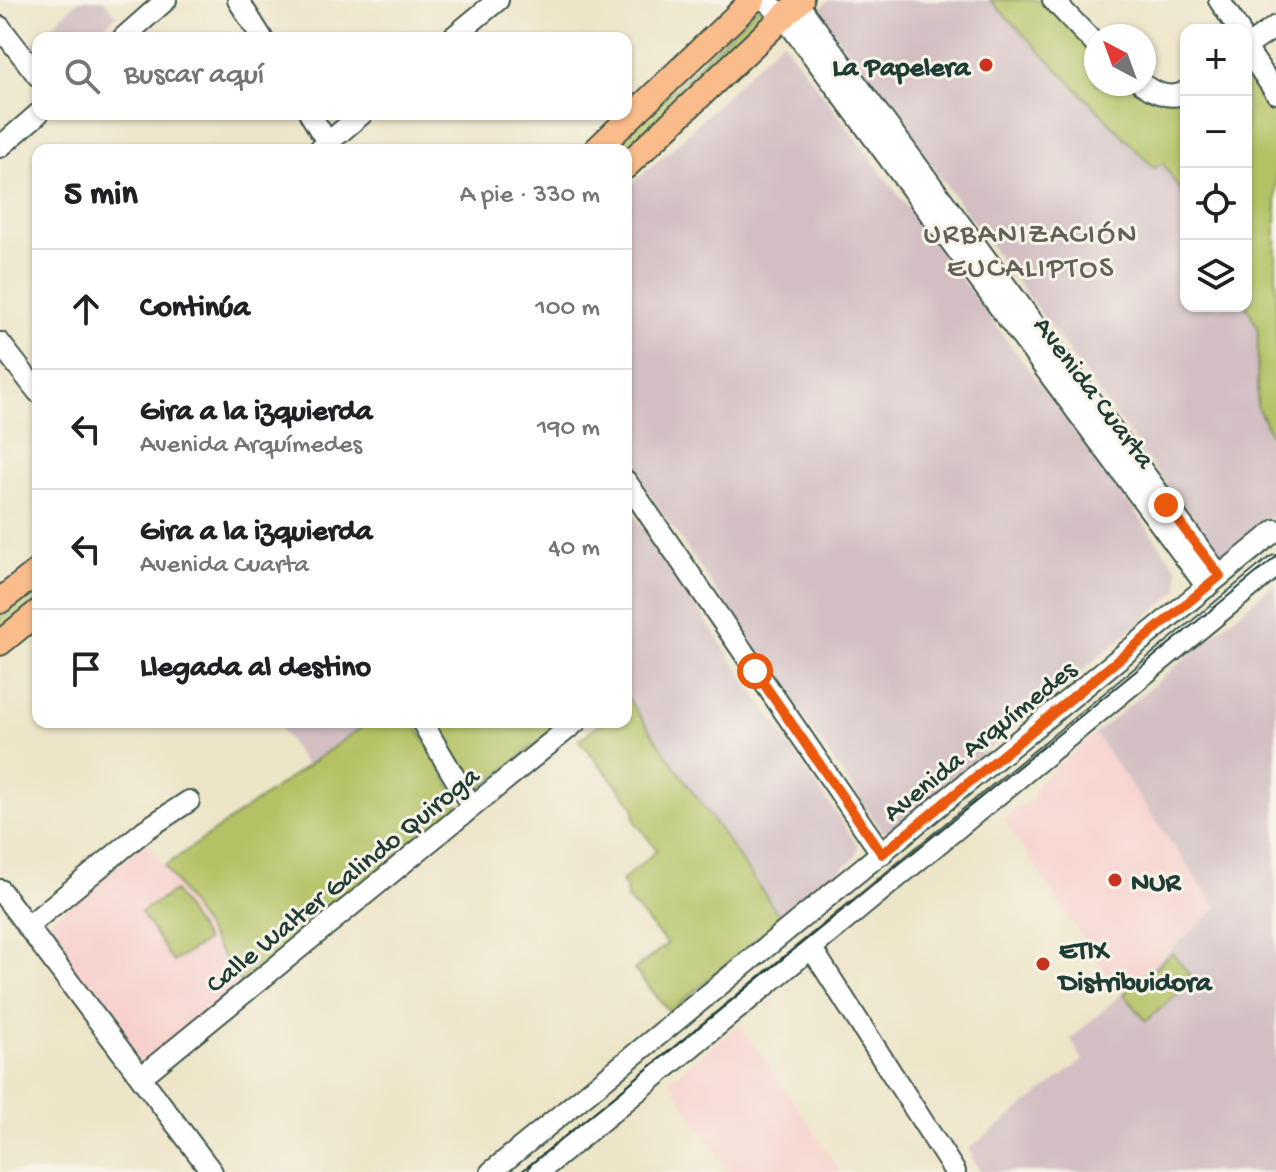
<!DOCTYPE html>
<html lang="es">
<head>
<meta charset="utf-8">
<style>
	:root { --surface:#fff; --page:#f2f2f2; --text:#202124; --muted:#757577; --line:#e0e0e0 }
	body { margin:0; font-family:"Gochi Hand",sans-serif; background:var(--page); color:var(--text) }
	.controls { position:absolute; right:24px; top:24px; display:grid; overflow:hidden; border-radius:16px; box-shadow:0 2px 6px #0004 }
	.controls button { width:72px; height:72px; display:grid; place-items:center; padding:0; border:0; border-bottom:2px solid var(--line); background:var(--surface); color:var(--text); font:40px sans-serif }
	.compass { position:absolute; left:1084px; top:24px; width:72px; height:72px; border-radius:50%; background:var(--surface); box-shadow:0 2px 6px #0004; rotate:319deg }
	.stop { position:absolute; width:24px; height:24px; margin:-18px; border:6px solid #ea580c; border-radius:50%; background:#fff }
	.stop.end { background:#ea580c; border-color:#fff; box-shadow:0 2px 8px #0008 }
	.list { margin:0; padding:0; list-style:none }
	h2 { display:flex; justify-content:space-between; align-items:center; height:104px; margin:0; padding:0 32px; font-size:34px }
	h2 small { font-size:26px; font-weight:400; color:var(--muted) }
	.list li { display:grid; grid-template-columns:52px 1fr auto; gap:24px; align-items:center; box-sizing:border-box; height:120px; padding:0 32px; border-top:2px solid var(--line) }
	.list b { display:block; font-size:30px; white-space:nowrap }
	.list p { margin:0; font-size:26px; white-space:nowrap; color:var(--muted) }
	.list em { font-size:26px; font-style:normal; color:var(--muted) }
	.icon { flex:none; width:44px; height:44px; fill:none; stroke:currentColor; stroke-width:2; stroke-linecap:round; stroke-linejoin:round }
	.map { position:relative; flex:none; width:1276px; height:1172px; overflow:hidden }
	.search { position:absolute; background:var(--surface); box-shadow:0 2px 6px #0004; left:32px; top:32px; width:600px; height:88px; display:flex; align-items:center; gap:20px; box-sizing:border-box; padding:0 28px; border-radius:16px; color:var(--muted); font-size:30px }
	.panel { position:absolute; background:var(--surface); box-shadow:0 2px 6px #0004; left:32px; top:144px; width:600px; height:584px; border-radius:16px }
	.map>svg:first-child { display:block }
</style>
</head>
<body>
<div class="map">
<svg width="1276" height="1172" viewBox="0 0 1276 1172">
	<rect width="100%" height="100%" fill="#f7f3e8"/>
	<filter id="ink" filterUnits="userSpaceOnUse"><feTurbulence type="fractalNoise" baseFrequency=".0125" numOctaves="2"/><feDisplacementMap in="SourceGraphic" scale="16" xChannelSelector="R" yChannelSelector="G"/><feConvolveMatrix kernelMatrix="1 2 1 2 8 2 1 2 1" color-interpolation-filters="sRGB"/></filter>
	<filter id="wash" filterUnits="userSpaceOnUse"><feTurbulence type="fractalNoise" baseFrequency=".006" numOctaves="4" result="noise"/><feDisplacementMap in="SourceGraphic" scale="32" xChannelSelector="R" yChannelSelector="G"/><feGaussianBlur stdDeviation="1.8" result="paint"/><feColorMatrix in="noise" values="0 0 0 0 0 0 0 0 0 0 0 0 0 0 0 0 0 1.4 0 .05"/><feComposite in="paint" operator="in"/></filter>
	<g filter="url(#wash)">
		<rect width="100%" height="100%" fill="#ede5c8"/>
		<!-- built -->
		<path fill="#f7d0cd" d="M1095,734L1217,908L1119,993L1003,818L1032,799L1038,782Z
			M147,842L165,866L240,983L144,1061L137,1059L41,933L48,922Z
			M740,1025L810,1125L840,1172H728L669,1080Z"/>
		<!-- industrial -->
		<path fill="#d2bec3" d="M79,0H103L117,15L92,38H38V61L27,48Z
			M829,0H990L1153,168L1162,163L1186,200V306L1246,305L1258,328L1257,406L1276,446V513L1220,558L818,11Z
			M782,40L1178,569L1179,590L892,829L883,833L626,460V188L672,149Z
			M626,503L858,846L856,857L781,918L626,696Z
			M1276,582V1172H981L973,1160L970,1148L1083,1060L1071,1039L1217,908L1095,734Z
			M276,722H369L306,766Z"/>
		<!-- green -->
		<path fill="#b4c265" stroke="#6a804c" stroke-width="2" d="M990,0H1045L1096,51V84H1132L1146,96L1186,99V200L1163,163L1154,168Z
			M758,7L771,14L626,150H610Z
			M1246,64L1276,109V446L1257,406L1258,328L1246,305Z
			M38,582V600L0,631V613Z
			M626,696L781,918L670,1012L634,970L667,944L627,898L626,888L621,882L657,850L635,822L634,806L579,740L602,722H626Z
			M369,722H415L459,802L456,809L240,983L165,866Z
			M443,722H563L482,788L469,785L436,727Z
			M174,891L206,941L173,962L141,912Z
			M1172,953L1194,980L1146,1021L1124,994Z"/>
	</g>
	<g filter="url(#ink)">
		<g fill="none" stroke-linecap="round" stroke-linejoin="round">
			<defs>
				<path id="minor" d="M238,0L262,38
					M765,0L784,17L1207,587
					M795,0L1220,576
					M1053,0L1096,45
					M1219,0L1239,30
					M0,27L38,76
					M123,38L166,0
					M452,38L498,0
					M1246,47L1276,26
					M1246,48L1276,93
					M1142,84C1155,93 1172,101 1186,91
					M310,114L332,150
					M0,147L38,114
					M319,150L362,114
					M0,343L38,392
					M626,481L882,854
					M422,722L472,807
					M0,890L212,1172
					M28,926L145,830L189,801
					M812,949L955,1172
					M141,1077L576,722
					M491,1172L1276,530
					M539,1172L1276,566"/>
				<path id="major" d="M596,150L753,0
					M626,166L801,0
					M0,601L38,571
					M0,643L38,612"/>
			</defs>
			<!-- minor casing -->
			<use href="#minor" stroke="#3e564a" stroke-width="24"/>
			<!-- major casing -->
			<use href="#major" stroke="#3e564a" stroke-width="28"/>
			<!-- minor -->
			<use href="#minor" stroke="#fff" stroke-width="20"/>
			<!-- major -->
			<use href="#major" stroke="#f9bc8a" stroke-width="24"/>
			<!-- tram -->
			<path stroke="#1f3d34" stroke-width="2" d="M521,1172L1276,557"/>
		</g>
	</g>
	<g fill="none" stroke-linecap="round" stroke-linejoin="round" filter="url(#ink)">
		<!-- route -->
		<path stroke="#ea580c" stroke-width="10" d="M755,671L882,854L1220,576L1166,505"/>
	</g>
	<!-- markers -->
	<g fill="#c8321e" stroke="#f7f3e8" stroke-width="3">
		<circle cx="986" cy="65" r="8"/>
		<circle cx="1115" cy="880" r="8"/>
		<circle cx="1043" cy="964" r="8"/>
	</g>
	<g text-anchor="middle" stroke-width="6" stroke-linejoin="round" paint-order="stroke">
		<!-- poi labels -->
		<g font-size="28" font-weight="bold" fill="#1f3d34" stroke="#f7f3e8" text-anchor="start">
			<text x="970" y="75" text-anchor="end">La Papelera</text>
			<text x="1131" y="890">NUR</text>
			<text x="1059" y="958">ETIX<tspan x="1059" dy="32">Distribuidora</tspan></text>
		</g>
		<!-- street labels -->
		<g font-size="28" fill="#1f3d34" stroke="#f7f3e8">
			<text transform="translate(1096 391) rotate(53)" y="10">Avenida Cuarta</text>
			<text transform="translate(978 739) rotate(-39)" y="10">Avenida Arquímedes</text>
			<text transform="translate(341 878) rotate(-39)" y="10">Calle Walter Galindo Quiroga</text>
		</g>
		<!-- neighbourhood labels -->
		<g font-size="30" letter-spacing="2" fill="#616157" stroke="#f7f3e8">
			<text x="1031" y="242">URBANIZACIÓN<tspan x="1031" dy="34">EUCALIPTOS</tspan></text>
		</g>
	</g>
</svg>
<div class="controls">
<button>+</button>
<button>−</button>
<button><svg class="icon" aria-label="locate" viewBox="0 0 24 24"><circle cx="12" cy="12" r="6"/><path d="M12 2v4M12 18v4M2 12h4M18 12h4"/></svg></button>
<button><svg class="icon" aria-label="layers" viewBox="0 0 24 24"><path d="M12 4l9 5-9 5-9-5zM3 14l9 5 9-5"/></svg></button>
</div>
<svg class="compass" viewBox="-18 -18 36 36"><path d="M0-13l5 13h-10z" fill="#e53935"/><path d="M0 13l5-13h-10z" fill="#757577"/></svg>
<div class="stop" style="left:755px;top:671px"></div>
<div class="stop end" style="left:1166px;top:505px"></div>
<div class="search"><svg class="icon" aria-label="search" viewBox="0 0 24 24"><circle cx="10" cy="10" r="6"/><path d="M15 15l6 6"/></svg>Buscar aquí</div>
<section class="panel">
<h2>5 min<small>A pie · 330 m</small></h2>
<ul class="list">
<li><svg class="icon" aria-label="ahead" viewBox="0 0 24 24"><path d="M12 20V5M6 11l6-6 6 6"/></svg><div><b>Continúa</b></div><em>100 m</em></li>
<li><svg class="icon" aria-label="left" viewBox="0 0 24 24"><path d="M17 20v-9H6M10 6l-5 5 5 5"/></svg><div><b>Gira a la izquierda</b><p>Avenida Arquímedes</p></div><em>190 m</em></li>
<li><svg class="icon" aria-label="left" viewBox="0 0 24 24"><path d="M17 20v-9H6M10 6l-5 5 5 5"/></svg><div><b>Gira a la izquierda</b><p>Avenida Cuarta</p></div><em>40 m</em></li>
<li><svg class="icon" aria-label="arrive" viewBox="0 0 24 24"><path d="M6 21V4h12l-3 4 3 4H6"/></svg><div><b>Llegada al destino</b></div></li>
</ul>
</section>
</div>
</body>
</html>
